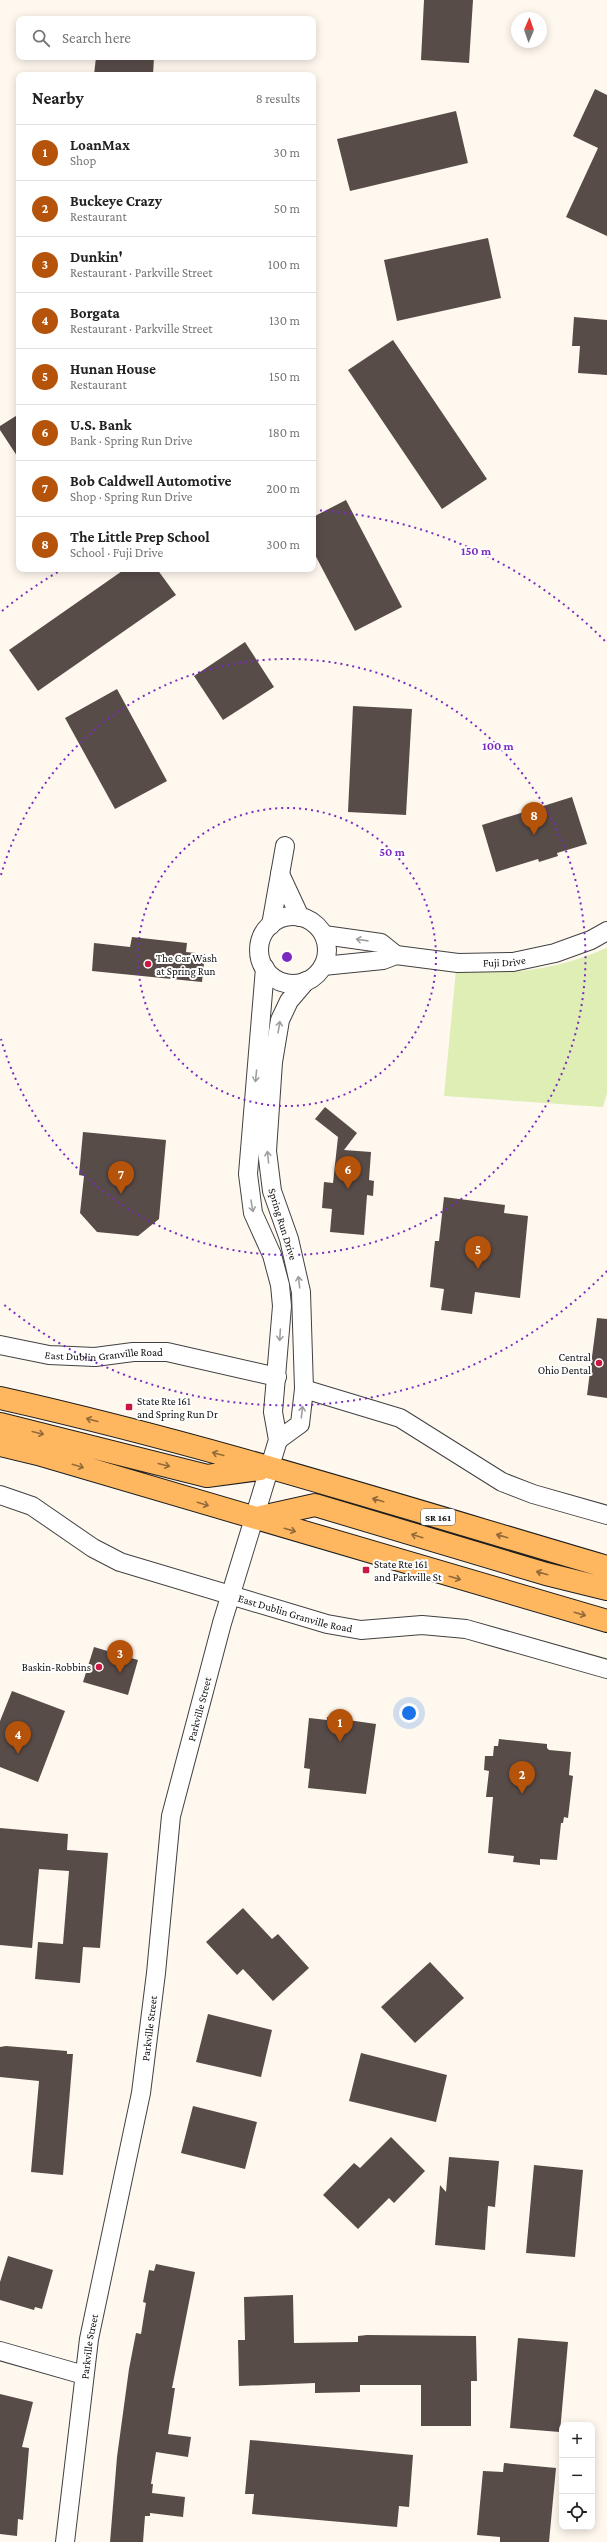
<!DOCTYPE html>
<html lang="en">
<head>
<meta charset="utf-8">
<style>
	:root { --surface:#fff; --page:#f6f6f6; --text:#222; --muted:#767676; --line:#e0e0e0; --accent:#b45309 }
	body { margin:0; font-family:"Crimson Pro",serif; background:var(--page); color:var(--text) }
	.controls { position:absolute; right:12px; bottom:12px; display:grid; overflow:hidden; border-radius:8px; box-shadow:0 2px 10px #0003 }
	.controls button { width:36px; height:36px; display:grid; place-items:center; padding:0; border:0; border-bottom:1px solid var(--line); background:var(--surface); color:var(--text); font:20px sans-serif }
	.compass { position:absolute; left:511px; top:12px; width:36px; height:36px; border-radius:50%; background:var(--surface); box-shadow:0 2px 10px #0003; rotate:2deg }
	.you { position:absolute; left:409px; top:1713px; width:14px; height:14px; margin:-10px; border:3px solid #fff; border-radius:50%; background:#1a73e8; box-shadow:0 0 0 6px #1a73e833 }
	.badge { display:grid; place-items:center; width:26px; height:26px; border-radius:50%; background:var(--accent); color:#fff; font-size:13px; font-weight:700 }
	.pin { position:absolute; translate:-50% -33px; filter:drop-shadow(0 1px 2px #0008) }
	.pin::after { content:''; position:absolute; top:21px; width:14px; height:12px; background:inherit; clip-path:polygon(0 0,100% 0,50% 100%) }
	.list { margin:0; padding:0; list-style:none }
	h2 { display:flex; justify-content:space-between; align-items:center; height:52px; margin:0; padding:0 16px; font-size:17px }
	h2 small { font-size:13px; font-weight:400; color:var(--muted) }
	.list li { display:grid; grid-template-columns:26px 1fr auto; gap:12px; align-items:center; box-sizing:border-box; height:56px; padding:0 16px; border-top:1px solid var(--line) }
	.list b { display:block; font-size:15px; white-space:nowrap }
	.list p { margin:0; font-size:13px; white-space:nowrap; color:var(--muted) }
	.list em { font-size:13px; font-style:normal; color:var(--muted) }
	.icon { flex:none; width:22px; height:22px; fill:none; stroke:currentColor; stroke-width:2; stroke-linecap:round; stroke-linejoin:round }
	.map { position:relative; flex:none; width:607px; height:2542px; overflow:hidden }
	.search { position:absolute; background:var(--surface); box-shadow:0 2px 10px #0003; left:16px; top:16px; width:300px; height:44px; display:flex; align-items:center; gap:10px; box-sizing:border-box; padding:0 14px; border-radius:8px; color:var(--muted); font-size:15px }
	.panel { position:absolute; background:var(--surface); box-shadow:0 2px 10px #0003; left:16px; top:72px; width:300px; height:500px; border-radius:8px }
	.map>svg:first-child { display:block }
</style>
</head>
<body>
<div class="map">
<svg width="607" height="2542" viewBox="0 0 607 2542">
	<rect width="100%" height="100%" fill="#fff8ef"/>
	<!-- green -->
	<path fill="#deeeb4" d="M607,948V1093L603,1107L444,1096L456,970C513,976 554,970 607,948Z"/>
	<!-- building -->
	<path fill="#584c49" d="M424,0H473L469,63L421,60Z
		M96,57H154L153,75H94Z
		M595,89L607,95V236L566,217L598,148L573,136Z
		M456,111L468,163L350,191L337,139Z
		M488,238L501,298L397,321L384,260Z
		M574,317L607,320V375L578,373L580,346H572Z
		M393,340L487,479L442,509L348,370Z
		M19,414V459L0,430V426Z
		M346,500L402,607L355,631L313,551V517Z
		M125,569H157L176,595L38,691L9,650Z
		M245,642L274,687L223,720L194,676Z
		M117,689L167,781L115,809L65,718Z
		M353,706L412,709L406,815L348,812Z
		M572,797L587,844L557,853L558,856L539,862L538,859L496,872L482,825Z
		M132,937L187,943L186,952L205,954L202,982L92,971L94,943L130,947Z
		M325,1107L357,1133L344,1150L371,1152L369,1180L374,1181L373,1196L367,1195L364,1235L330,1232L332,1209L322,1208L324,1182L333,1183L338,1137L315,1119Z
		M83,1132L166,1140L159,1219L138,1236L97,1232L80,1213L84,1176L79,1175Z
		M444,1197L505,1205L504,1213L528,1216L520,1298L475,1292L472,1314L441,1310L444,1289L430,1287L435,1241H439Z
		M597,1318L607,1319V1398L587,1395Z
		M94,1647L138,1660L128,1695L83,1682Z
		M12,1691L65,1711L38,1782L0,1767V1721Z
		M327,1717L376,1724L366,1794L308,1788L310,1769L304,1768L309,1718L327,1720Z
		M499,1739L547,1744V1748L549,1750L571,1752L569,1775L573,1776L568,1818L564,1817L563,1823H561L557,1860L540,1859V1865L513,1862L514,1856L488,1853L493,1797H486L489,1771L484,1770L485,1756H493L494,1746H498Z
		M0,1828L68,1834L67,1850L108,1853L100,1948L83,1947L80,1983L35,1979L38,1942L63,1944L69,1871L39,1869L32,1948L0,1945Z
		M243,1908L272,1939L278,1934L309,1968L273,2001L243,1969L237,1975L206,1942Z
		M430,1962L464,1998L415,2043L381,2007Z
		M208,2014L272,2030L261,2077L196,2062Z
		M6,2046L67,2051V2054H73L63,2175L31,2172L39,2081L0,2077V2047Z
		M361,2053L447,2075L436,2122L349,2101Z
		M193,2106L257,2122L245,2169L181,2153Z
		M391,2137L425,2171L394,2203L389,2198L358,2229L323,2195L354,2163L360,2168Z
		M449,2157L499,2161L495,2207L488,2206L485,2250L435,2245L440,2185L446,2192Z
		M534,2165L583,2170L575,2257L526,2253Z
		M8,2256L53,2270L42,2309L35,2307L34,2310L0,2300V2282Z
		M156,2264L195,2272L172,2388H175L168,2434L191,2437L188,2457L156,2452L151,2484H153L152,2493L185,2497L183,2517L150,2513V2516H145L143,2542H110L117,2457L129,2369L136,2333L141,2334L146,2303L143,2302L149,2270L154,2271Z
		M293,2295L294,2343L358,2342V2336L367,2335L476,2336L477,2381H471V2426H421V2385H360V2392L315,2393V2383L239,2386L238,2340H245L244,2297Z
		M518,2338L568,2342L560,2432L510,2428Z
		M0,2394L33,2402L22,2447L29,2448L23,2520L18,2519L17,2536L0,2534Z
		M250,2440L413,2455L409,2507L399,2506L397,2527L252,2514L254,2494H245Z
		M504,2463L556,2468L549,2542H500V2537L477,2535L483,2471L503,2472Z"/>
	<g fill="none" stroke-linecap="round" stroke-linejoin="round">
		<defs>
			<g id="street">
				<path d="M280,874L300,917"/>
				<circle cx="293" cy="950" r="34"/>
				<path d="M271,925L285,846"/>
				<path d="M324,935L381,943L396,955"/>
				<path id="s1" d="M323,966L383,960L396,955L458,963L513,962L555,953L591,940L607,931"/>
				<path id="s2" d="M0,1345L49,1355L95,1357L133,1352H167L277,1377"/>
				<path d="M304,1389L400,1418L502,1482L533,1494L607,1515"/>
				<path d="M278,1440L300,1424L304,1389L301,1292L289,1239L272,1191L267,1151L273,1062L280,1020L289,1001L306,981"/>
				<path id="s3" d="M0,1495L32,1506L93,1548L120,1562L327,1624L361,1630L422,1625L466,1629L607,1669"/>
				<path d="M0,2351L84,2375"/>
				<path id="s4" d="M65,2542L89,2339L141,2093L156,1973L171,1816L222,1623L278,1440L273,1412L282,1306L280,1285L272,1255L253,1213L248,1174L265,968"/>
			</g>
			<path id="primary" d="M0,1398C205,1444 406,1508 607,1567
				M0,1424L207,1476L260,1469
				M0,1445L38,1454L607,1621
				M256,1518L315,1505L546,1574L607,1589"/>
		</defs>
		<!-- street casing -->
		<use href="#street" stroke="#414141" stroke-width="20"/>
		<!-- primary casing -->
		<use href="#primary" stroke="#1f1f1f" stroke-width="24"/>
		<!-- street -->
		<use href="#street" stroke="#fff" stroke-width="18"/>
		<!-- primary -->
		<use href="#primary" stroke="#ffb75f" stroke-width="22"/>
	</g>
	<!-- one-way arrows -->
	<defs><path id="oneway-shaft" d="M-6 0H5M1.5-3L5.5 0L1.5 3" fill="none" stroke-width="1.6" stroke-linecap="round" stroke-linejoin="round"/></defs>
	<g stroke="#9f9f9f">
		<use href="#oneway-shaft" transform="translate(362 940) rotate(-172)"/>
		<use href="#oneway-shaft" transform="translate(279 1027) rotate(-81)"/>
		<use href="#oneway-shaft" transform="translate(256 1076) rotate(96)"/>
		<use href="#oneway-shaft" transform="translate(268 1157) rotate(-96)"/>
		<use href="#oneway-shaft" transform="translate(252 1206) rotate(80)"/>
		<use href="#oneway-shaft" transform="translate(299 1282) rotate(-97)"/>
		<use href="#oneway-shaft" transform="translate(280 1335) rotate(94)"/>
		<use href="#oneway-shaft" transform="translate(302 1412) rotate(-83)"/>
	</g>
	<g stroke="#936b3b">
		<use href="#oneway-shaft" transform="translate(92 1420) rotate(-165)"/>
		<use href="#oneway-shaft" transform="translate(38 1433) rotate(14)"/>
		<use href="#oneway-shaft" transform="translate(218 1454) rotate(-165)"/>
		<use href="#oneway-shaft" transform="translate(164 1465) rotate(14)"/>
		<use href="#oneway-shaft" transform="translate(78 1466) rotate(17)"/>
		<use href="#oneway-shaft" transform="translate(378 1500) rotate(-164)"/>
		<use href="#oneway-shaft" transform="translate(203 1504) rotate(17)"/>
		<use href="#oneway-shaft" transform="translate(290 1530) rotate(16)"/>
		<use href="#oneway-shaft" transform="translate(417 1536) rotate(-163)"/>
		<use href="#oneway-shaft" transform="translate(502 1536) rotate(-164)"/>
		<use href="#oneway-shaft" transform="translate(542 1573) rotate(-164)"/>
		<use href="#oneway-shaft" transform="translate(455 1578) rotate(16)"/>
		<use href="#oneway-shaft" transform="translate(580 1614) rotate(16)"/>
	</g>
	<!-- distance rings -->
	<g fill="none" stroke="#7b2cbf" stroke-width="2" stroke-dasharray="2 4">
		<circle cx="287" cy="957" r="149"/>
		<path d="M1 875A298 298 0 1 1 1 1039"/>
		<path d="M607 1271A448 448 0 0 1 2 1303M2 611A448 448 0 0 1 63 569M314 510A448 448 0 0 1 607 643"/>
	</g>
	<!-- markers -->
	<g fill="#cc1745" stroke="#fff" stroke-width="1.5">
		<circle cx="148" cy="964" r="4"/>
		<circle cx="599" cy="1363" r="4"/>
		<rect x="125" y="1403" width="8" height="8" rx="2"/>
		<rect x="362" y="1566" width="8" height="8" rx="2"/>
		<circle cx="99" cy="1667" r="4"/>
	</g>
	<g text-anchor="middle" stroke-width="4" stroke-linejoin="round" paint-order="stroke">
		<!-- shield labels -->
		<rect fill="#fff" stroke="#565656" stroke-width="1" x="421" y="1509" width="34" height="16" rx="3"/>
		<g font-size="10" font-weight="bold" fill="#0e0e0e">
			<text x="438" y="1521">SR 161</text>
		</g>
		<!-- poi labels -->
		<g font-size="11" fill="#0e0e0e" stroke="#fff" text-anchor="start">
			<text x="156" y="962">The Car Wash<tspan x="156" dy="13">at Spring Run</tspan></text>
			<text x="591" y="1361" text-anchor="end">Central<tspan x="591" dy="13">Ohio Dental</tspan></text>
			<text x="137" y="1405">State Rte 161<tspan x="137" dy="13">and Spring Run Dr</tspan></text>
			<text x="374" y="1568">State Rte 161<tspan x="374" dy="13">and Parkville St</tspan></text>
			<text x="91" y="1671" text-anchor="end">Baskin-Robbins</text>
		</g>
		<!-- street labels -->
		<g font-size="11" fill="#0e0e0e" stroke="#fff">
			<text dy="4" stroke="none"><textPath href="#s1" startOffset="183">Fuji Drive</textPath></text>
			<text transform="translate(283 1224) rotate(73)" y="4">Spring Run Drive</text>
			<text dy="4" stroke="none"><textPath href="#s2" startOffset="105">East Dublin Granville Road</textPath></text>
			<text dy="4" stroke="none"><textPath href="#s3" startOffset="321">East Dublin Granville Road</textPath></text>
			<text dy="4" stroke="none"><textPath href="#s4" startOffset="845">Parkville Street</textPath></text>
			<text dy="4" stroke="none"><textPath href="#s4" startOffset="521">Parkville Street</textPath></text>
			<text dy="4" stroke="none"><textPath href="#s4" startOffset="197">Parkville Street</textPath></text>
		</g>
	</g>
	<circle cx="287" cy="957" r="6" fill="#7b2cbf" stroke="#fff" stroke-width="2"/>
	<g font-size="12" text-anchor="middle" font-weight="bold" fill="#7b2cbf" stroke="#fff" stroke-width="4" stroke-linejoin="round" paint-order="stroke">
		<text x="476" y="555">150 m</text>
		<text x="498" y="750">100 m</text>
		<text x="392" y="856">50 m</text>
	</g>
</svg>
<div class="controls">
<button>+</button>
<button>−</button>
<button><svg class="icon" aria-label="locate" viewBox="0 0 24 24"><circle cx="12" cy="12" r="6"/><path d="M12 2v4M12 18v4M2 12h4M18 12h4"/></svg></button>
</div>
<svg class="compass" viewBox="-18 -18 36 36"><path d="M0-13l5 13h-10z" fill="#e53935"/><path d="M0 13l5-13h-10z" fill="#767676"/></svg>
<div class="you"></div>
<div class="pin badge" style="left:340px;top:1742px">1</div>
<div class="pin badge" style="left:522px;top:1794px">2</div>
<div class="pin badge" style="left:120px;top:1673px">3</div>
<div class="pin badge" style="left:18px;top:1754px">4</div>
<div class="pin badge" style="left:478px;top:1269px">5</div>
<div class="pin badge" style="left:348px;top:1189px">6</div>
<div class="pin badge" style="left:121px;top:1194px">7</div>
<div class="pin badge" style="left:534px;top:835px">8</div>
<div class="search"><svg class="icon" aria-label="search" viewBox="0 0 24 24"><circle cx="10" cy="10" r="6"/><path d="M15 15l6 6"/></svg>Search here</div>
<section class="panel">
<h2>Nearby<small>8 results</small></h2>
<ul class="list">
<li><span class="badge">1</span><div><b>LoanMax</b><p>Shop</p></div><em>30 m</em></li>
<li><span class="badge">2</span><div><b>Buckeye Crazy</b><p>Restaurant</p></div><em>50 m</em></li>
<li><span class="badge">3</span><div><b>Dunkin'</b><p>Restaurant · Parkville Street</p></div><em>100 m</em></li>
<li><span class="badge">4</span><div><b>Borgata</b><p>Restaurant · Parkville Street</p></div><em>130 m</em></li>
<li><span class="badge">5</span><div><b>Hunan House</b><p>Restaurant</p></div><em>150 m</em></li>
<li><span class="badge">6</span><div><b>U.S. Bank</b><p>Bank · Spring Run Drive</p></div><em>180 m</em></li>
<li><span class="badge">7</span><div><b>Bob Caldwell Automotive</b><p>Shop · Spring Run Drive</p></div><em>200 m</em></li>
<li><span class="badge">8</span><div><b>The Little Prep School</b><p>School · Fuji Drive</p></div><em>300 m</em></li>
</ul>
</section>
</div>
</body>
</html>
